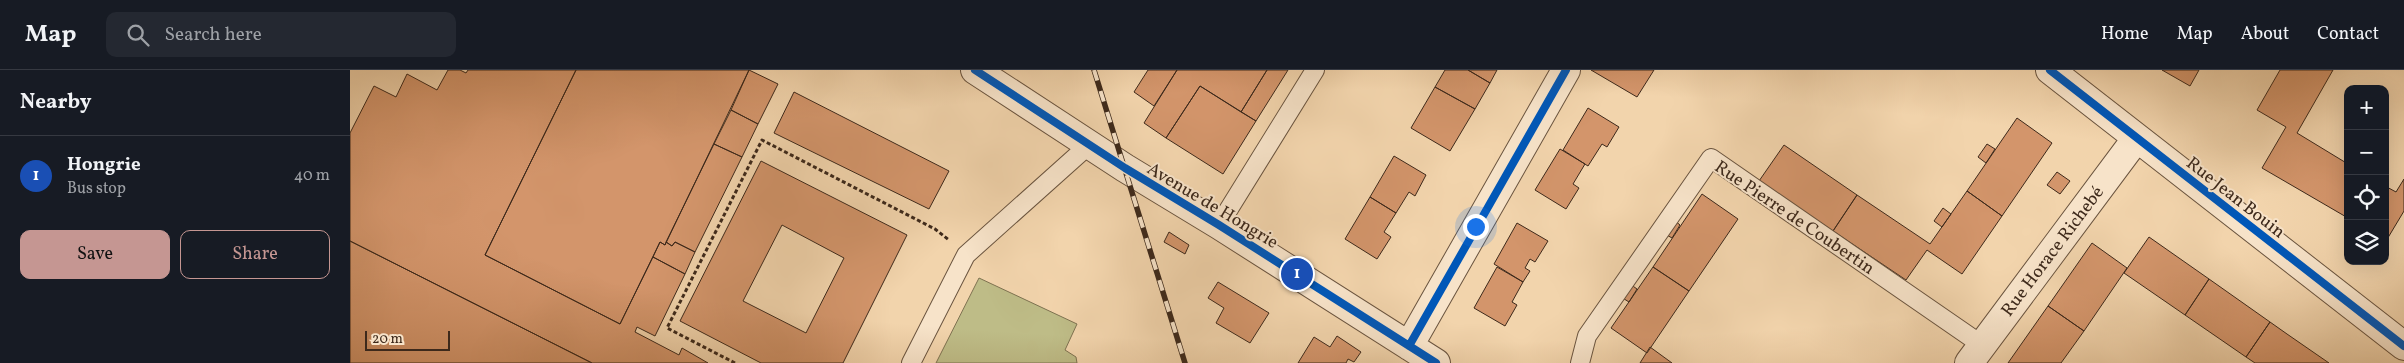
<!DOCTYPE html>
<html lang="en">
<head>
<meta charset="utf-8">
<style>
	:root { --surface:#171b24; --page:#242831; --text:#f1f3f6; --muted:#9ea1a6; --line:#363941; --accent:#c59692 }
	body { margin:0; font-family:Vollkorn,serif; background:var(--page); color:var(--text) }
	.controls { position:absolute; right:15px; top:15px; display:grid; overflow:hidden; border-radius:10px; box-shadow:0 5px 20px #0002 }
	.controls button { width:45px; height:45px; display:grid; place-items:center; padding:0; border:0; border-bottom:1px solid var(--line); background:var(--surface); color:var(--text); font:25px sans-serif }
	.scale { position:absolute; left:15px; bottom:12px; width:85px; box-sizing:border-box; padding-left:5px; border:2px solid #3d291b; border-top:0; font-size:14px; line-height:18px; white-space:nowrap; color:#3d291b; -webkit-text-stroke:4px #f7e3c9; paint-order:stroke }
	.you { position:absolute; left:1125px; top:156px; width:18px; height:18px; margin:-12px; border:4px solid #fff; border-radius:50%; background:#1a73e8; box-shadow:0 0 0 8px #1a73e833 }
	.badge { display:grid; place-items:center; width:32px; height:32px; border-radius:50%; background:var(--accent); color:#fff; font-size:16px; font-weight:700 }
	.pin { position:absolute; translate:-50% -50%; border:2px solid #fff; box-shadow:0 1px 5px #0006 }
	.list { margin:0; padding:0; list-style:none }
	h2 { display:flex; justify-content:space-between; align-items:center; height:65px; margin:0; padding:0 20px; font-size:21px }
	h2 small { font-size:16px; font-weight:400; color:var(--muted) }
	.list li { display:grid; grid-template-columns:32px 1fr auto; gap:15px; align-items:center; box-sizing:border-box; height:80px; padding:0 20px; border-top:1px solid var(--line) }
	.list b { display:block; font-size:19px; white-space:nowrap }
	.list p { margin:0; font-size:16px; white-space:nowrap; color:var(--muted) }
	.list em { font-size:16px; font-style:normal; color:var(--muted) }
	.actions { display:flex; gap:10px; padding:15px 20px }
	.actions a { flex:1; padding:11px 0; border:1px solid var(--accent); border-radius:10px; text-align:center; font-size:18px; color:var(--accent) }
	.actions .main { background:var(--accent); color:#111 }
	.icon { flex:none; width:28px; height:28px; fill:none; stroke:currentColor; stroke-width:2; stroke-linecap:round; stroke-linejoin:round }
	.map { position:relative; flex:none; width:2054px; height:293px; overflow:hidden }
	header { display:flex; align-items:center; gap:30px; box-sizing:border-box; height:70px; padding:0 25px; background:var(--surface); border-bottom:1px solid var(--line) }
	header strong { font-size:24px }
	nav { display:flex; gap:28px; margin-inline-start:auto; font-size:18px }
	.search { width:350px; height:45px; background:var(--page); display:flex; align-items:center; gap:12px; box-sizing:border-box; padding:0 18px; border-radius:10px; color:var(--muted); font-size:19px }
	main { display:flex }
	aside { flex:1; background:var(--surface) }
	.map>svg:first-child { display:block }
</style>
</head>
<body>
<header>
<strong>Map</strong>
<div class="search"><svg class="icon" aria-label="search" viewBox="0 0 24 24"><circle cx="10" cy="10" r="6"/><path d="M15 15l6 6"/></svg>Search here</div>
<nav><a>Home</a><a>Map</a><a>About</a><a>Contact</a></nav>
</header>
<main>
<aside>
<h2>Nearby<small></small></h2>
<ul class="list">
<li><span class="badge" style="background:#1a4fb4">1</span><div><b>Hongrie</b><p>Bus stop</p></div><em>40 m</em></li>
</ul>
<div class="actions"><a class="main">Save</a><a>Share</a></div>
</aside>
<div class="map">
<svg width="2054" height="293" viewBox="0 0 2054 293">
	<rect width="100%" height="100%" fill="#f2d4ac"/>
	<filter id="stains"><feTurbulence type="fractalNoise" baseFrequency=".004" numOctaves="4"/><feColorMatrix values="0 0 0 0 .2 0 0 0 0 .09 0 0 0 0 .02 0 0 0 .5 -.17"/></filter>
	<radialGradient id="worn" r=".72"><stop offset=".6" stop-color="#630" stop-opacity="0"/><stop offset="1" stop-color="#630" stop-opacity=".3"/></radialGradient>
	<!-- green -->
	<path fill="#bebc87" stroke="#7e7251" d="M629,208L727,254L715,280L726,287L727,293H586Z"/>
	<!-- building -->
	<path fill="#d3956b" stroke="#3d291b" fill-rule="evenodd" d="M98,0H110L116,3L118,0H226L135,185L270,254L303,187L335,204L305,266L287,257L285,262L329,285L332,278L358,293H242L0,171V63L24,16L46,27L57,4L87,20Z
		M226,0H399L315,175L310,172L270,254L135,185Z
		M399,0L428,14L408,54L381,40Z
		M798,0H827L804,36L784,22Z
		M827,0H917L891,42L850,16L816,68L794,53Z
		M917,0H938L906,51L891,42Z
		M1095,0H1118L1140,13L1125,39L1085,17Z
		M1118,0H1147L1140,13Z
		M1241,0H1304L1287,27Z
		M1812,0H1849L1840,16Z
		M1930,0H1983L1947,63L1998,94V148L1912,98L1936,57L1907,40Z
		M850,16L906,51L873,104L816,68Z
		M1085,17L1125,39L1100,81L1061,58Z
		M444,22L599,101L579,139L424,63Z
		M1238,38L1269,57L1257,77L1252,74L1238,96L1213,80Z
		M381,40L408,54L392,87L364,74Z
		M1667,48L1702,73L1652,146L1617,121Z
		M364,74L392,87L345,182L325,172L322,176L316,172Z
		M1637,74L1645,79L1636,93L1628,87Z
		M1434,75L1507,125L1483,161L1409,111Z
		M1210,79L1235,94L1223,114L1229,118L1216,139L1185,120Z
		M1044,86L1076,105L1065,126L1059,122L1046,143L1020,127Z
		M411,91L557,165L493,293H411L330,251ZM432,155L494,188L456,263L393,231Z
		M1707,102L1720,111L1710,124L1697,115Z
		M2054,109V141L2036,171L2035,116L2046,122Z
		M1617,121L1652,146L1612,204L1577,180L1556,210L1483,161L1507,125L1580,174Z
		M1352,124L1388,149L1339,221L1303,197Z
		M1020,127L1046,143L1034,162L1041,167L1027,189L995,169Z
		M1593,138L1601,144L1592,157L1584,151Z
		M1324,150L1330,155L1322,168L1315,164Z
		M1167,153L1198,171L1185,192L1180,189L1175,198L1180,201L1173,212L1144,194Z
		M819,162L839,175L835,184L814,172Z
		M1799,167L1859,209L1835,245L1774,203Z
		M0,171L242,293H0Z
		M310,172L315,175L316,172L322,176L325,172L345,182L335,204L303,187Z
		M1742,173L1777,198L1734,261L1698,236Z
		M1147,197L1173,212L1162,232L1167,235L1155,256L1124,238Z
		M1303,197L1339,221L1297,283L1261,258Z
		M1859,209L1920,252L1896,287L1835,245Z
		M868,212L919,243L900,273L866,253L874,238L858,228Z
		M1280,214L1287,219L1279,232L1271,227Z
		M1698,236L1734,261L1711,293H1658Z
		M1920,252L1937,264L1979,293H1905L1896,287Z
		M987,266L1011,282L1004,292L998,289L996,293H948L964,267L980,277Z
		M1300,277L1322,293H1290Z"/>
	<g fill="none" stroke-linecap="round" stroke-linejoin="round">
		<defs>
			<path id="lane" d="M869,155L965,0
				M561,293L616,185L740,74
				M1230,293L1237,266L1361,88L1632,275"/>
			<path id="street" d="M625,0L775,98L869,155L1086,293
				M1700,0L2054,276
				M1059,276L1216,0
				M1619,293L1786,69"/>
		</defs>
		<!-- lane casing -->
		<use href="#lane" stroke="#6a543f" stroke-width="20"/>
		<!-- street casing -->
		<use href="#street" stroke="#6a543f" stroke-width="30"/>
		<!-- path -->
		<path stroke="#3d291b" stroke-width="3" stroke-dasharray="4 2.5" stroke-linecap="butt" d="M385,293L317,258L412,70L585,159L599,170"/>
		<!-- lane -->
		<use href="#lane" stroke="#f7e3c9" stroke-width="18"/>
		<!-- street -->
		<use href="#street" stroke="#f7e3c9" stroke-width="28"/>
		<defs>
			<path id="rail" d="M744,0L835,293"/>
		</defs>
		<!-- rail casing -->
		<use href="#rail" stroke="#3d291b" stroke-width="5.5"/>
		<!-- rail -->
		<use href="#rail" stroke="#f7e3c9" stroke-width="4" stroke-dasharray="11" stroke-linecap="butt"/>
		<defs>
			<path id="cycleway" d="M625,0L775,98L869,155L1086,293
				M1700,0L2054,276
				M1059,276L1216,0"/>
		</defs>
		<!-- cycleway casing -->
		<use href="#cycleway" stroke="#f7e3c9" stroke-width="11"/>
		<!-- cycleway -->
		<use href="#cycleway" stroke="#0057b8" stroke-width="8"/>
	</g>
	<g text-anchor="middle" stroke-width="4" stroke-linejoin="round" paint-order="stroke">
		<!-- street labels -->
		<g font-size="18" fill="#3d291b" stroke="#f7e3c9">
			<text transform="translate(1886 127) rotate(38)" y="6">Rue Jean Bouin</text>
			<text transform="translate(863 135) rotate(31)" y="6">Avenue de Hongrie</text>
			<text transform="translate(1445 147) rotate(34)" y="6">Rue Pierre de Coubertin</text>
			<text transform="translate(1702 181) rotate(-53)" y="6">Rue Horace Richebé</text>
		</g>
	</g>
	<rect width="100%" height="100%" filter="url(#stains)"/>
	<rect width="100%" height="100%" fill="url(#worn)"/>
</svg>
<div class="controls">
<button>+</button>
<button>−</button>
<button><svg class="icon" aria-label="locate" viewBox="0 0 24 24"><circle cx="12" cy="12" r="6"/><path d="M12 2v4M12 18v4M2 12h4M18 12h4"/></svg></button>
<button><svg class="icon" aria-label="layers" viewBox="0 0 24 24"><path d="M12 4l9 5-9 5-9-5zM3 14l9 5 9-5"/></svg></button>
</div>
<div class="scale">20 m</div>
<div class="you"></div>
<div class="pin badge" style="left:947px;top:204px;background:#1a4fb4">1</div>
</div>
</main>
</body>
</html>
